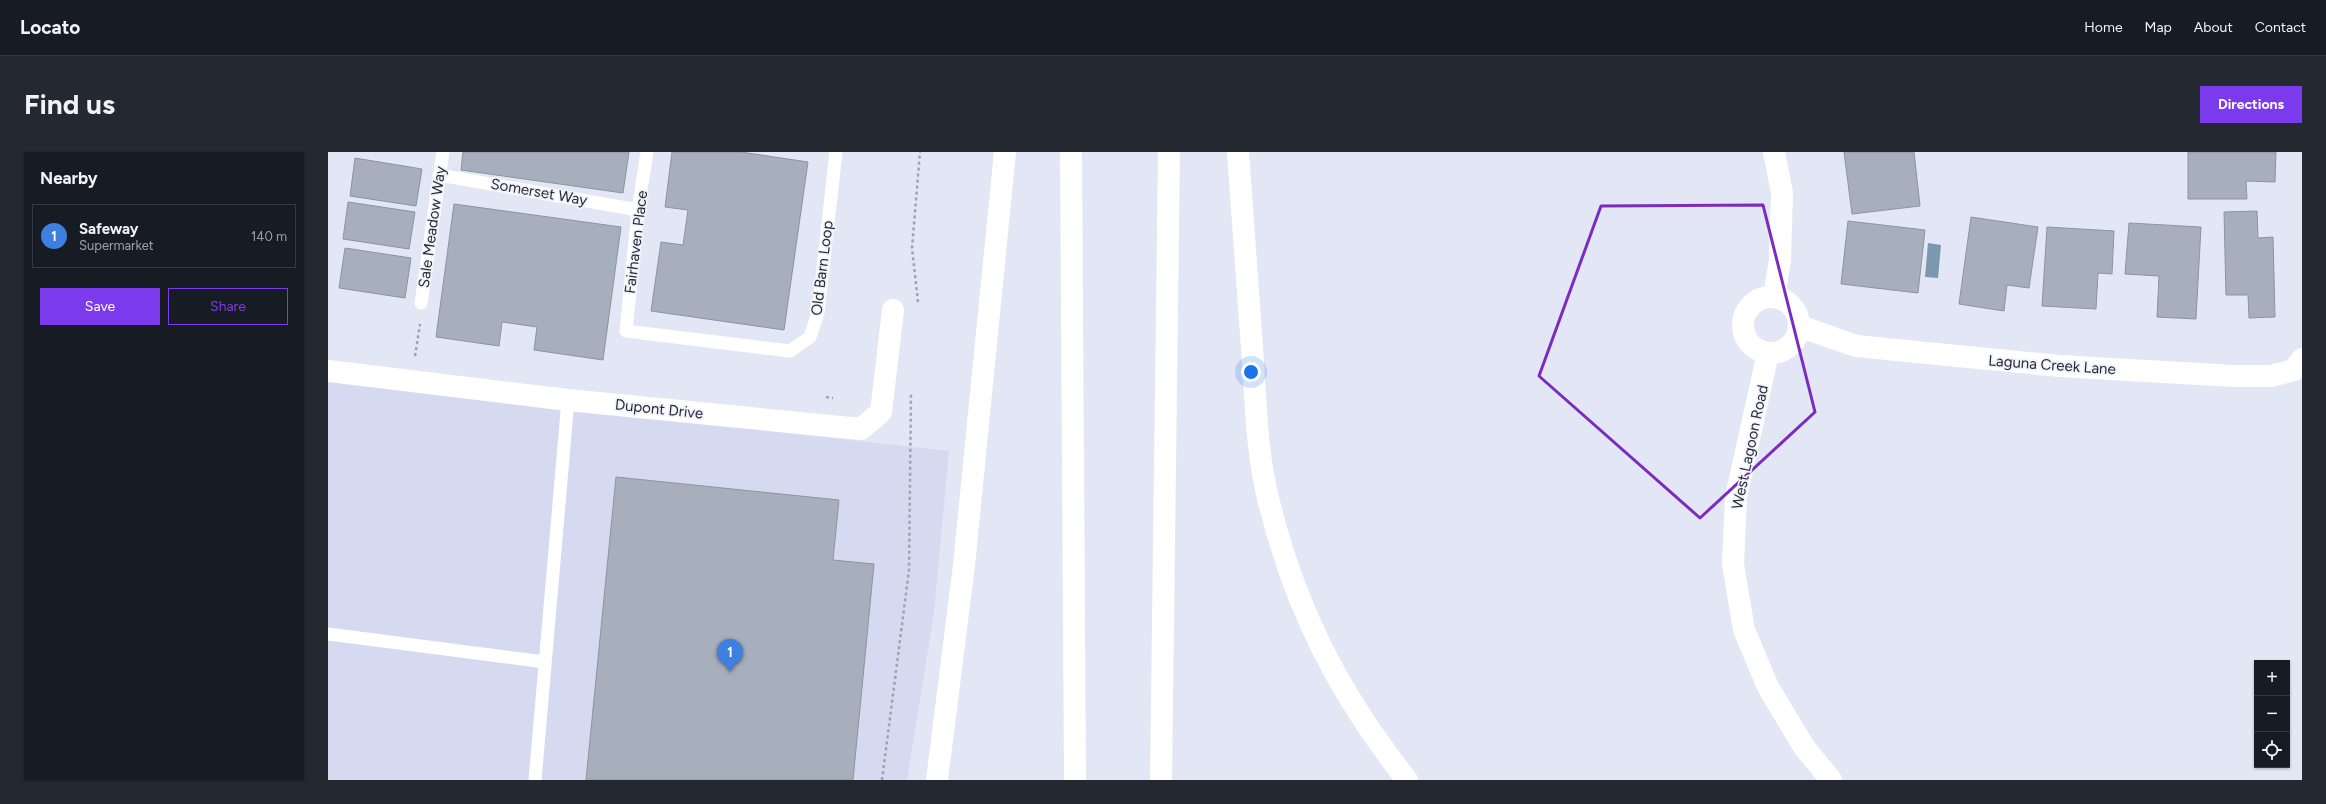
<!DOCTYPE html>
<html lang="en">
<head>
<meta charset="utf-8">
<style>
	:root { --surface:#171b24; --page:#242831; --text:#f1f3f6; --muted:#9ea1a6; --line:#363941; --accent:#7c3aed }
	body { margin:0; font-family:Figtree,sans-serif; background:var(--page); color:var(--text) }
	.controls { position:absolute; right:12px; bottom:12px; display:grid; overflow:hidden; border-radius:0px; box-shadow:0 1px 3px #0004 }
	.controls button { width:36px; height:36px; display:grid; place-items:center; padding:0; border:0; border-bottom:1px solid var(--line); background:var(--surface); color:var(--text); font:20px sans-serif }
	.you { position:absolute; left:923px; top:220px; width:14px; height:14px; margin:-10px; border:3px solid #fff; border-radius:50%; background:#1a73e8; box-shadow:0 0 0 6px #1a73e833 }
	.badge { display:grid; place-items:center; width:26px; height:26px; border-radius:50%; background:var(--accent); color:#fff; font-size:13px; font-weight:700 }
	.pin { position:absolute; translate:-50% -33px; filter:drop-shadow(0 1px 2px #0008) }
	.pin::after { content:''; position:absolute; top:21px; width:14px; height:12px; background:inherit; clip-path:polygon(0 0,100% 0,50% 100%) }
	.list { margin:0; padding:0; list-style:none }
	h2 { display:flex; justify-content:space-between; align-items:center; height:52px; margin:0; padding:0 16px; font-size:17px }
	h2 small { font-size:13px; font-weight:400; color:var(--muted) }
	.list li { display:grid; grid-template-columns:26px 1fr auto; gap:12px; align-items:center; box-sizing:border-box; height:64px; margin:0 8px 8px; padding:0 8px; border:1px solid var(--line); border-radius:0px }
	.list b { display:block; font-size:15px; white-space:nowrap }
	.list p { margin:0; font-size:13px; white-space:nowrap; color:var(--muted) }
	.list em { font-size:13px; font-style:normal; color:var(--muted) }
	.actions { display:flex; gap:8px; padding:12px 16px }
	.actions a { flex:1; padding:9px 0; border:1px solid var(--accent); border-radius:0px; text-align:center; font-size:14px; color:var(--accent) }
	.actions .main { background:var(--accent); color:#fff }
	.icon { flex:none; width:22px; height:22px; fill:none; stroke:currentColor; stroke-width:2; stroke-linecap:round; stroke-linejoin:round }
	.map { position:relative; flex:none; width:1974px; height:628px; overflow:hidden; border-radius:0px }
	header { display:flex; align-items:center; gap:24px; box-sizing:border-box; height:56px; padding:0 20px; background:var(--surface); border-bottom:1px solid var(--line) }
	header strong { font-size:19px }
	nav { display:flex; gap:22px; margin-inline-start:auto; font-size:14px }
	.intro { display:flex; align-items:center; justify-content:space-between; box-sizing:border-box; height:96px; padding:0 24px }
	h1 { margin:0; font-size:28px }
	.button { padding:10px 18px; border-radius:0px; background:var(--accent); color:#fff; font-size:14px; font-weight:700 }
	main { display:flex; gap:24px; padding:0 24px }
	aside { flex:1; background:var(--surface); border-radius:0px; box-shadow:0 1px 3px #0004 }
	.map>svg:first-child { display:block }
</style>
</head>
<body>
<header>
<strong>Locato</strong>
<nav><a>Home</a><a>Map</a><a>About</a><a>Contact</a></nav>
</header>
<div class="intro"><h1>Find us</h1><a class="button">Directions</a></div>
<main>
<aside>
<h2>Nearby<small></small></h2>
<ul class="list">
<li><span class="badge" style="background:#3f7fe0">1</span><div><b>Safeway</b><p>Supermarket</p></div><em>140 m</em></li>
</ul>
<div class="actions"><a class="main">Save</a><a>Share</a></div>
</aside>
<div class="map">
<svg width="1974" height="628" viewBox="0 0 1974 628">
	<rect width="100%" height="100%" fill="#e3e6f5"/>
	<!-- built -->
	<path fill="#d5daf0" d="M0,228L131,245L621,299L606,460L579,628H0Z"/>
	<!-- water -->
	<path fill="#7a99ae" d="M1600,91L1613,93L1610,126L1597,125Z"/>
	<!-- building -->
	<path fill="#a7afbc" stroke="#8b94a0" d="M135,0H301L295,41L133,18Z
		M344,0H413L480,10L456,178L323,159L333,90L355,93L360,58L337,55Z
		M1516,0H1586L1592,54L1524,62Z
		M1860,0H1948L1947,30L1918,29L1919,47H1860Z
		M27,6L94,17L88,54L22,44Z
		M20,50L87,60L81,97L15,87Z
		M126,52L293,75L275,208L206,198L209,175L174,170L171,194L108,185Z
		M1929,59L1930,86L1945,85L1947,165L1921,166L1920,143H1898L1896,60Z
		M1643,65L1710,75L1701,136L1679,133L1676,159L1631,152Z
		M1520,69L1597,78L1590,141L1513,132Z
		M1801,71L1873,75L1868,167L1829,165L1831,124L1797,122Z
		M1719,75L1786,79L1784,122L1770,121L1768,157L1714,154Z
		M17,96L83,106L77,146L11,136Z
		M288,325L511,348L505,408L546,412L525,628H258Z"/>
	<g fill="none" stroke-linecap="round" stroke-linejoin="round">
		<!-- path -->
		<path stroke="#a0a2ae" stroke-width="2.5" stroke-dasharray="3 3" stroke-linecap="butt" d="M590,150L584,96L592,0
			M87,204L92,172
			M498,245L505,246
			M554,628L581,418L583,240"/>
		<!-- service -->
		<path stroke="#fff" stroke-width="13" d="M319,0L310,58L298,179L462,199L482,185L490,161L508,0
			M111,23L310,58
			M93,151L115,0
			M0,482L217,510
			M207,628L240,248"/>
		<!-- minor -->
		<path stroke="#fff" stroke-width="22" d="M1471,174L1528,194L1732,214L1905,224H1943L1966,218L1974,207
			M0,219L240,248L533,277L553,260L565,158"/>
		<!-- tertiary -->
		<path stroke="#fff" stroke-width="22" d="M1446,0L1454,41L1452,108L1446,145
			M1415 173a28 28 0 1 1 56 0a28 28 0 1 1-56 0Z
			M1440,201L1408,345L1405,412L1416,478L1440,535L1476,595L1503,628"/>
		<!-- motorway -->
		<path stroke="#fff" stroke-width="22" d="M743,0L747,628
			M910,0C915,70 920,140 925,210C928,255 929,302 940,346C966,454 1010,541 1079,628
			M609,628L636,413L677,0
			M833,628L841,0"/>
	</g>
	<!-- marked area -->
	<path fill="none" stroke="#7b2cbf" stroke-width="3" stroke-linejoin="round" d="M1435,53L1487,260L1372,366L1211,224L1273,54Z"/>
	<g text-anchor="middle" stroke-width="3.5" stroke-linejoin="round" paint-order="stroke">
		<!-- street labels -->
		<g font-size="15" fill="#292a30" stroke="#f1f3fc">
			<text transform="translate(211 40) rotate(10)" y="5">Somerset Way</text>
			<text transform="translate(104 75) rotate(-82)" y="5">Sale Meadow Way</text>
			<text transform="translate(308 90) rotate(-83)" y="5">Fairhaven Place</text>
			<text transform="translate(494 116) rotate(-83)" y="5">Old Barn Loop</text>
			<text transform="translate(1724 213) rotate(4)" y="5">Laguna Creek Lane</text>
			<text transform="translate(331 257) rotate(6)" y="5">Dupont Drive</text>
			<text transform="translate(1422 295) rotate(-78)" y="5">West Lagoon Road</text>
		</g>
	</g>
</svg>
<div class="controls">
<button>+</button>
<button>−</button>
<button><svg class="icon" aria-label="locate" viewBox="0 0 24 24"><circle cx="12" cy="12" r="6"/><path d="M12 2v4M12 18v4M2 12h4M18 12h4"/></svg></button>
</div>
<div class="you"></div>
<div class="pin badge" style="left:402px;top:520px;background:#3f7fe0">1</div>
</div>
</main>
</body>
</html>
